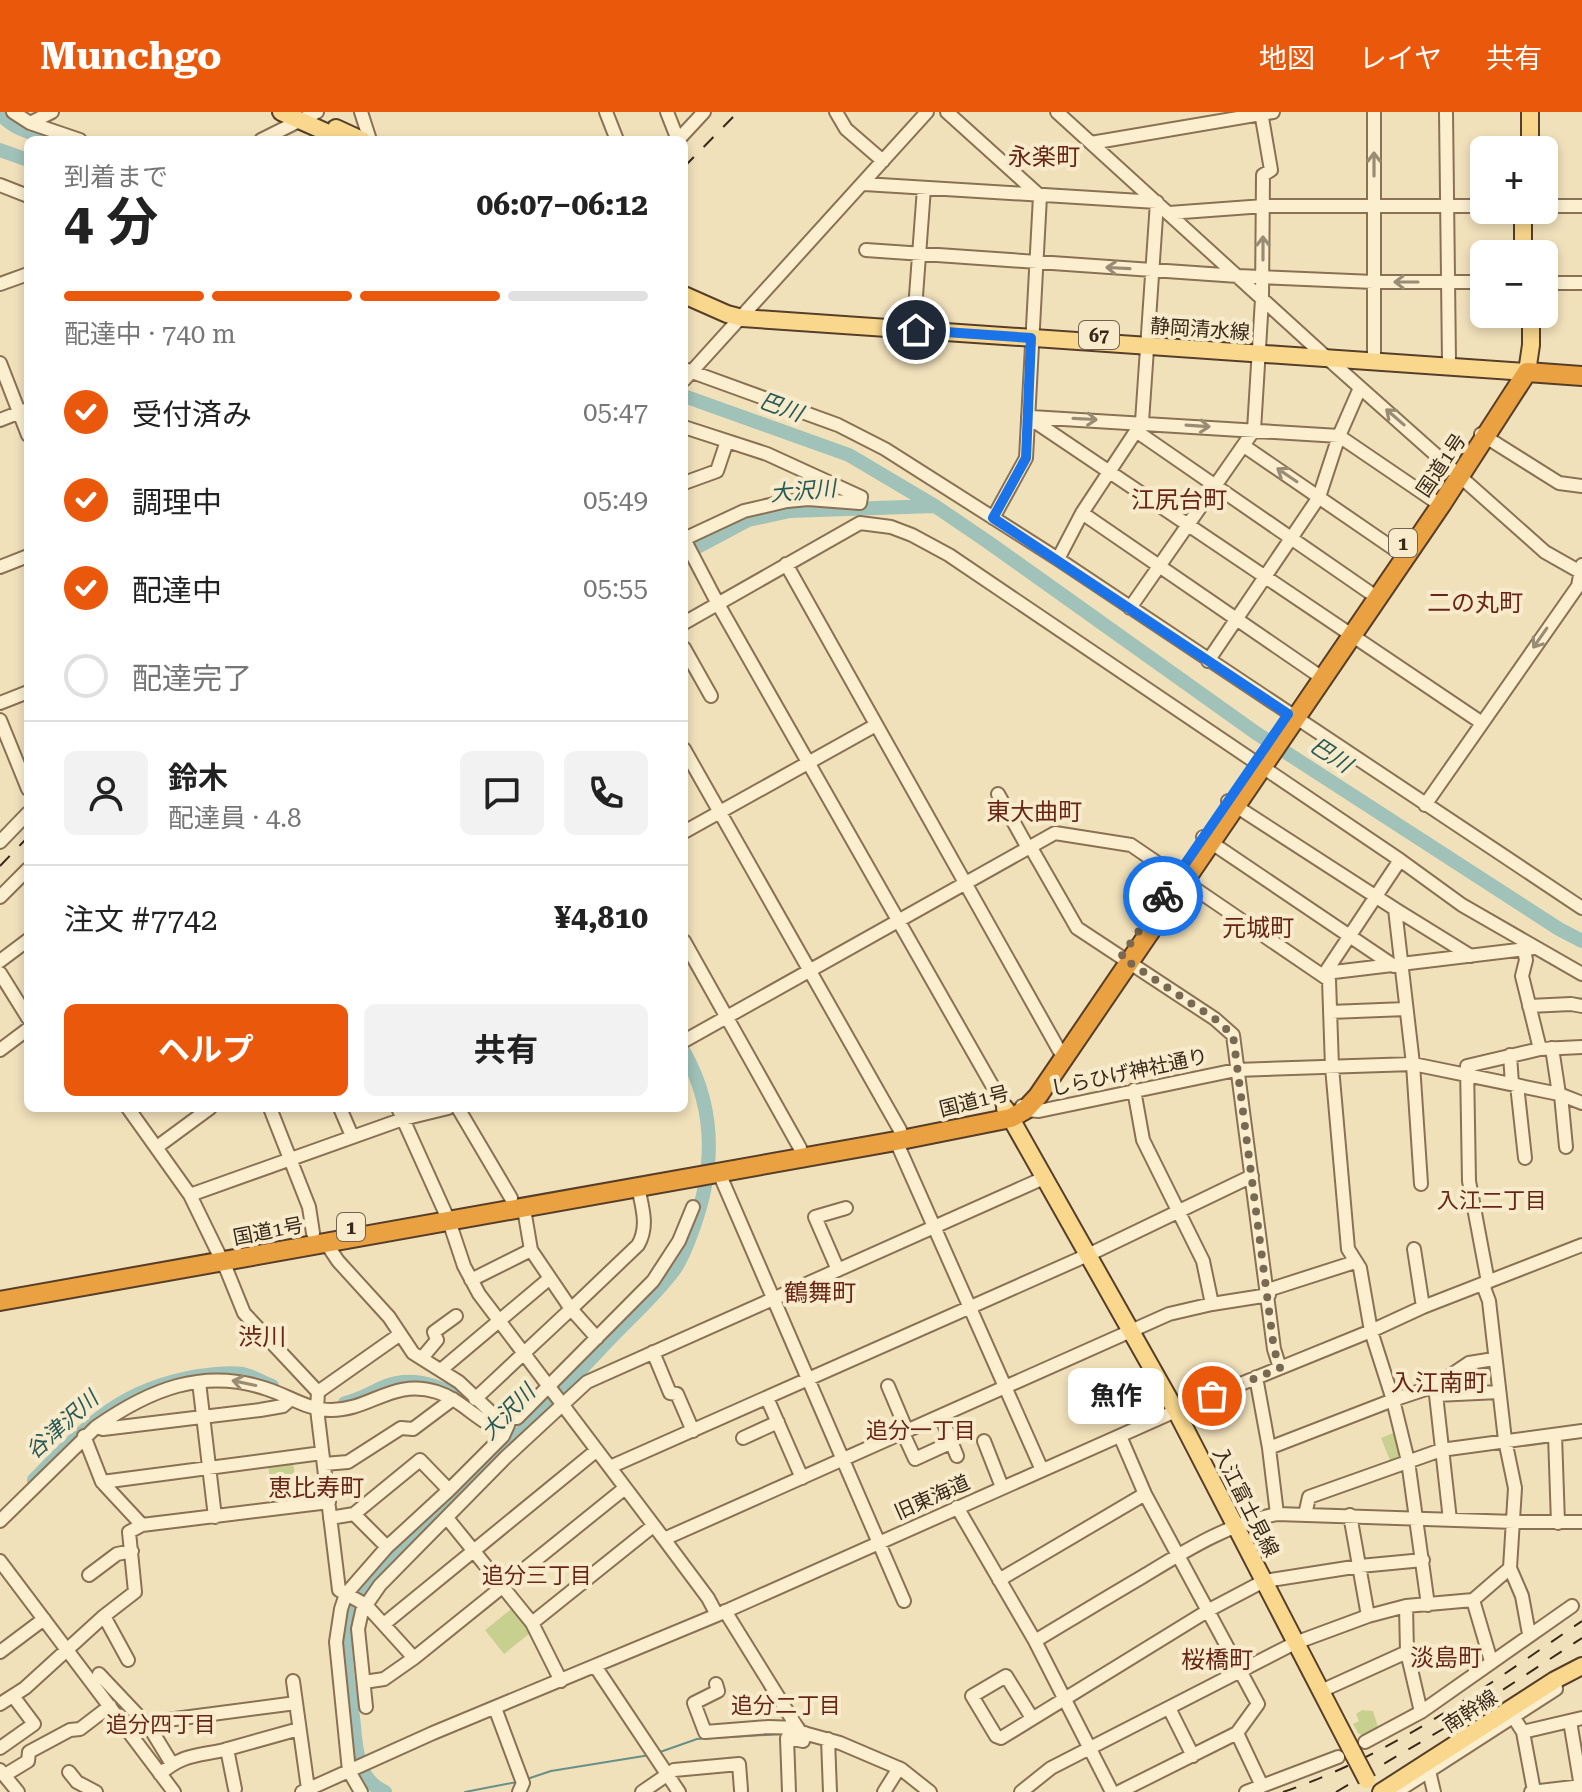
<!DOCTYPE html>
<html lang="ja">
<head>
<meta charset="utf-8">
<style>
	:root { --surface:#fff; --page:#f2f2f2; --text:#222; --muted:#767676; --line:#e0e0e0; --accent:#ea580c }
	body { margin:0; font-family:"Roboto Serif","Noto Sans JP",serif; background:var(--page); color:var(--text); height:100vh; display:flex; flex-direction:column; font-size:30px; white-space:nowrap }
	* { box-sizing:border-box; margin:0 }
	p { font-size:26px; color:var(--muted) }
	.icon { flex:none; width:44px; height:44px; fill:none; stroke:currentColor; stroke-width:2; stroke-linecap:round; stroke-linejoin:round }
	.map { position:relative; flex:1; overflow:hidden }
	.sheet { position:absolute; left:24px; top:24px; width:664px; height:976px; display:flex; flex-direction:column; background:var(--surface); border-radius:12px; box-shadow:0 4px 12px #0003 }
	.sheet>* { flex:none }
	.fabs { position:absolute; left:1470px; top:24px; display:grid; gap:16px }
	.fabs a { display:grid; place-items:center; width:88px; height:88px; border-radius:12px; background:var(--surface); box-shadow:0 4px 12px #0003; font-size:40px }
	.pin { position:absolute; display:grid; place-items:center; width:68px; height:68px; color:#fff; margin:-34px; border:4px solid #fff; border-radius:50%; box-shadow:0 2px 8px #0007 }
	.courier { position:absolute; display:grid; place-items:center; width:80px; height:80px; margin:-40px; border:6px solid #1a73e8; border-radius:50%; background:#fff; color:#222; box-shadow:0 2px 10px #0007 }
	.bubble { position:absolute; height:56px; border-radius:12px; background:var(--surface); box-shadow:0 4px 12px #0003; font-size:26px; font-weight:700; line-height:56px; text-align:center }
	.head em { font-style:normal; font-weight:700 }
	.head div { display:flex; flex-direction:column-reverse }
	.head { display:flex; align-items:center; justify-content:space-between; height:136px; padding:0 40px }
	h1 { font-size:52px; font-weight:700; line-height:60px }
	.bar { display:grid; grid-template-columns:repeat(4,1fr); gap:12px 8px; align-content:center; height:96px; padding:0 40px }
	.bar i { height:10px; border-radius:6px; background:var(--line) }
	.bar .on { background:var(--accent) }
	.bar p { grid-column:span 4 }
	.line { display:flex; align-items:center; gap:20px; padding:0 40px; border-top:2px solid var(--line) }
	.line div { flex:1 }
	.round { display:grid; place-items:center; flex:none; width:84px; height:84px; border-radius:12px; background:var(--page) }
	ol { padding:0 40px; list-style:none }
	li { display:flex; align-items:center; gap:24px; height:88px }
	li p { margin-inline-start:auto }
	li .icon { padding:8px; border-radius:50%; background:var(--accent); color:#fff; stroke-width:4 }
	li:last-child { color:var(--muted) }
	li i { width:44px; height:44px; border:4px solid var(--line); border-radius:50% }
	.primary-button { display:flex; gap:16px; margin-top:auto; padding:16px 40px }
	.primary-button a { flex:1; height:92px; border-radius:12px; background:var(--accent); color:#fff; font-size:32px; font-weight:700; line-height:92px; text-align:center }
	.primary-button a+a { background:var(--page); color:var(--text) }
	header { display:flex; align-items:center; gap:48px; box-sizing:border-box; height:112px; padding:0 40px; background:var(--accent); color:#fff }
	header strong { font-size:38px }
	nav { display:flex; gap:44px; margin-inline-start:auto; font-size:28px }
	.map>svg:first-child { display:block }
</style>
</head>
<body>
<header>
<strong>Munchgo</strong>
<nav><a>地図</a><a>レイヤ</a><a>共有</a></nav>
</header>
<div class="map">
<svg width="1582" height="1680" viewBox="0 0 1582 1680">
	<rect width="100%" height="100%" fill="#f1e1bb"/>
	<path fill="#c8d08f" d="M 1398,1319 L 1403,1346 L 1391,1351 L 1381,1326 Z
		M 293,1348 L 298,1392 L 273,1395 L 268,1351 Z
		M 515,1494 L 534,1518 L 504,1542 L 485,1518 Z
		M 1362,1598 L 1373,1599 L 1379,1618 L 1365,1625 L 1358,1621 L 1353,1612 L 1359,1609 L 1356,1602 Z"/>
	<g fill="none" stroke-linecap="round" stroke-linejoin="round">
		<path stroke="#679086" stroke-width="2" d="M 660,1640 L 697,1627 L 783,1622
			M 527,1667 L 551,1659 L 650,1643
			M 465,1680 L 517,1670"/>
		<path stroke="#a0c2b8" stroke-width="14" d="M 0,1 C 13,18 35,22 54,28
			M 0,38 L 28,48
			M 684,284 L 849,343 L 935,394 L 988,430 L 1256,621 L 1559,817 L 1582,829
			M 684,442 L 748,408 L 790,399 L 934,394
			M 345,1291 C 360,1288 372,1280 386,1274 C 419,1261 455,1280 480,1300
			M 34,1368 C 88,1313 120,1277 199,1264 C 212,1262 230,1260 243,1262 C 253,1264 263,1271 272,1274
			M 385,1680 C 359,1669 356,1640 354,1614 C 351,1582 339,1530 350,1500 C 358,1476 408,1435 427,1415 C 487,1355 546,1295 604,1233 C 626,1209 654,1185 674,1158 C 683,1146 689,1128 694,1114 C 715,1055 715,995 684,940"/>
		<g stroke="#8a7154" stroke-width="16">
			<path id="minor" d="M 13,0 L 30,11 L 80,28
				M 361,0 L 370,28
				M 606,0 L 617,28
				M 667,0 L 678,28
				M 836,0 L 846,17 L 883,49
				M 947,0 L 1040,84
				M 1057,0 L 1327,246 L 1545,440 L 1582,461
				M 1374,0 L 1374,242
				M 1446,0 L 1449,249
				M 30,11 L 52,0
				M 261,28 L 317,0
				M 678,28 L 704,0
				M 1091,31 L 1273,0
				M 864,72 L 1157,90 L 1142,310 L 1082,401 L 1058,447
				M 0,73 L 28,84
				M 1544,94 L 1582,94
				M 1169,101 L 1264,94 L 1484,94
				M 866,138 L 1238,164 L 1374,170 L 1484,170
				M 1544,171 L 1582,171
				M 0,172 L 28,162
				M 914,211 L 924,76
				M 0,251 L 28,323
				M 684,257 L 838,313 L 885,337 L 1058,447 L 1582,796
				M 684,268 L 927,0
				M 1028,305 L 1482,611
				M 1031,305 L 1339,324 L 1433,388
				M 0,308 L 28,297
				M 684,315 L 767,342 L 861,385 L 860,391 L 808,387 L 787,389 L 744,399 L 684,427
				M 1136,319 L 1369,480
				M 1481,322 L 1559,371 L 1582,374
				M 1244,334 L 1397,439
				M 684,371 L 717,359 L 727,329
				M 1082,401 L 1315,561
				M 993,406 L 1026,346 L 1040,84
				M 684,427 L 718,492 L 1005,996
				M 786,452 L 1059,938
				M 0,455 L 28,444
				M 1130,496 L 1254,318 L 1262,187 L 1263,63 L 1271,58 L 1261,0
				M 684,511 L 860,411 L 891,415 L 912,423 L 949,443 L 1400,748 L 1462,793 L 1582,862
				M 684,536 L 711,584
				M 1208,549 L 1319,385 L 1339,324 L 1360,276
				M 0,591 L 28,580
				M 0,608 L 28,677
				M 684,637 L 900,1018
				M 998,682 L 1028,736
				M 1228,689 L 1395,797 L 1413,952 L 1421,1072
				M 1425,693 L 1578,474 L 1582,453
				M 684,720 L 876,613
				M 1203,725 L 1394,854
				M 0,730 L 28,701
				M 1030,734 L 1077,816 L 1215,907 L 1233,923 L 1274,1237 L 1280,1256
				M 0,785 L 28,757
				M 1395,797 L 1471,844
				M 684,829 L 800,1036
				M 1524,838 L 1526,848 L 1522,864 L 1540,937
				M 0,849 L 28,828
				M 1328,857 L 1334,860 L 1534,836
				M 0,861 L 28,906
				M 1325,861 L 1400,748
				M 1529,894 L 1571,892 L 1582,894
				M 1330,900 L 1406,897
				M 684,929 L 1055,721 L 1131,733 L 1329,868 L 1332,955 L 1348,1137 L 1360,1156 L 1371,1219 L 1393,1288 L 1408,1349 L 1428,1493
				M 1552,936 L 1559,982
				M 0,938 L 28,917
				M 1510,943 L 1512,972
				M 1517,973 L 1525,1046
				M 1134,978 L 1143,1028 L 1203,1149 L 1212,1192 L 1269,1183
				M 1561,983 L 1566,1035
				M 1022,994 L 1025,998 L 1039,999 L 1236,958 L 1413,952 L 1559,982 L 1582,991
				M 128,996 L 190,1083 L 227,1159 L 244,1201 L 318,1280 L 317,1297 L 339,1478 L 366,1493 L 414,1546 L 625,1376
				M 270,996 L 309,1095 L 313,1121
				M 340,996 L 352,1024
				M 398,996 L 449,1109 L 464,1154 L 479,1182 L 664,1427 L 708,1486 L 717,1503
				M 458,996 L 511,1086
				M 896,1029 L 1042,1358
				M 157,1035 L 210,996
				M 719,1061 L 904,1489
				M 190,1083 L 403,1007 L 448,996
				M 326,1131 L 338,1149 L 389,1205 L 413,1241 L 459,1270 L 496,1305 L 517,1306 L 653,1169 L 679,1129 L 693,1095
				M 1414,1137 L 1423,1195
				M 838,1158 L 815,1105 L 846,1096
				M 471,1168 L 531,1138
				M 1488,1170 L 1469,1069 L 1467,954 L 1540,937 L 1582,935
				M 1268,1178 L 1355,1150
				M 597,1226 L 571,1197 L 638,1133 C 649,1114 642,1095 638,1075
				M 653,1240 L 670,1281 L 677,1282 L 693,1319
				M 422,1246 L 437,1228 L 434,1220 L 456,1204
				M 442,1257 L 550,1166
				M 1256,1265 L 1269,1336 L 1277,1402
				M 199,1270 L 215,1405
				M 888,1274 L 907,1319
				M 1435,1274 L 1450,1408
				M 318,1280 L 399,1223
				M 1436,1283 L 1499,1280
				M 767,1286 L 802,1366
				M 475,1287 L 571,1197 L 531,1138 L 524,1097
				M 941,1304 L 957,1344
				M 96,1315 C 149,1278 203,1255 267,1277 C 289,1284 308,1298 331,1298 C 371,1298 393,1266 437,1280 C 463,1288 479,1312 505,1319
				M 903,1321 L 915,1347 L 952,1330
				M 1555,1323 L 1558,1411
				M 84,1324 L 102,1370
				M 743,1326 L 778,1310
				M 984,1329 L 1002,1375
				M 1269,1336 L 1393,1288 L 1435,1274 L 1469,1251 L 1494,1247
				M 322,1341 L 102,1370 L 142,1413 L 329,1390
				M 324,1352 L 348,1350 L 401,1316 L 413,1317 L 453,1287
				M 610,1355 L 1090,1142 L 1252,1064
				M 449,1378 L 503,1324 L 508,1313
				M 957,1395 L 1035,1529 L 1112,1680
				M 354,1402 L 387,1435
				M 1305,1403 L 1309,1385 L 1441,1338 L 1582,1319
				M 1350,1403 L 1368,1504
				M 330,1406 L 354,1402 L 420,1348 L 449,1378 L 387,1435 L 346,1482 L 341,1497 L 336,1530 L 349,1659 L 361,1680
				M 447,1406 L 532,1511 L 561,1569
				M 0,1409 L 96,1315 L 103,1317 L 260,1298 L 283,1294 L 291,1287
				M 664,1427 L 1169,1202 L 1212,1192
				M 0,1449 L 174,1680
				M 1510,1456 L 1522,1484 L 1529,1522
				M 89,1463 L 117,1442 L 132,1439
				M 999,1468 L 1145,1382
				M 1473,1488 L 1491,1549
				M 1406,1494 L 1407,1540 L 1421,1600
				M 725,1499 L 800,1620 L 840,1631 L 901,1657 L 930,1680
				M 104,1504 L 135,1480 L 129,1420 L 142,1413
				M 532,1511 L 653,1414
				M 384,1512 L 597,1338
				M 1035,1529 C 1070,1508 1106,1486 1142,1465 C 1185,1439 1227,1412 1277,1402 L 1515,1410 L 1582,1410
				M 0,1540 L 44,1507
				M 595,1554 L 679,1680
				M 99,1562 L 150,1616 L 172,1652
				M 293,1569 L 308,1677
				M 364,1570 L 384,1567 L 414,1546
				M 716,1572 L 718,1579 L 694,1591 L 705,1620 L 769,1615 L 798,1616
				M 1321,1579 L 1407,1540
				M 0,1592 L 25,1576 L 104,1504 L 128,1548
				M 366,1595 L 358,1517 L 362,1499 L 380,1473 L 506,1345 L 587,1270 L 1046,1065
				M 495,1596 L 523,1671 L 519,1680
				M 1169,1596 L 1193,1644
				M 1032,1606 L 1006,1564 L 972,1584 L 996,1624 L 1001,1626 L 1209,1498 L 1264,1469 L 1360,1454 L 1423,1448
				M 1514,1606 L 1523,1620 L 1534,1679
				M 1570,1609 L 1581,1675
				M 150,1616 L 167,1608 L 296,1591
				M 1523,1620 L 1582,1606
				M 1237,1621 L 1262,1674
				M 828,1627 L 830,1680
				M 1365,1630 L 1421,1600 L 1572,1494
				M 0,1636 L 34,1612 L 13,1584
				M 227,1637 L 235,1677
				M 0,1658 L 18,1680
				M 69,1660 L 77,1670 L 96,1680
				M 160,1662 C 183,1642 197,1644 224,1638 C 249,1631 274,1624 299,1617
				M 5,1663 L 28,1649 L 29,1640 L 70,1618 L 80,1617 L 110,1594
				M 302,1680 L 433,1621 L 717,1503 L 1189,1293 L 1371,1219 L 1423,1195 L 1582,1133
				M 642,1680 L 674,1658 L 739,1652 L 741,1678
				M 789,1680 L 787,1626 L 803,1629 L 805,1621
				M 884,1680 L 899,1656
				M 1021,1680 L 1051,1656 L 1295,1531 L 1368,1504 L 1406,1494 L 1473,1488 L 1510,1456 L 1515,1376 L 1505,1328 L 1489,1189 L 1483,1173
				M 1119,1680 L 1237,1621 L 1258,1592 L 1145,1382 L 1120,1324
				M 1246,1680 L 1338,1645
				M 1396,1680 L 1429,1659
				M 1434,1680 L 1429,1659 L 1556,1577 L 1555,1568
				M 1531,1680 L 1582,1674"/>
		</g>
		<g stroke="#573e29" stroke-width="20">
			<path id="major" d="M 281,0 L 344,28
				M 1530,0 L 1530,38
				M 336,16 L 362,28
				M 1523,142 L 1523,98
				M 684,183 L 727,202 L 742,206 L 1527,260 L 1531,233 L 1531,202
				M 1005,996 L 1176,1299 L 1354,1643
				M 1381,1680 L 1555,1568 L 1582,1554"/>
		</g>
		<g stroke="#573e29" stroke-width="22">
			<path id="highway" d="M 0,1189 L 896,1029 L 1011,1006 L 1025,998 L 1038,984 L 1441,393 L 1527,260 L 1582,264"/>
		</g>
		<use href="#minor" stroke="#fcefcf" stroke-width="12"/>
		<use href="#major" stroke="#f9d88e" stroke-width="16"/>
		<use href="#highway" stroke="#eaa142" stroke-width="18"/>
		<path stroke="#38281a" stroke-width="2" stroke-dasharray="14 14" stroke-linecap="butt" d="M 684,55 L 738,0
			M 0,754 L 28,725
			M 1283,1680 C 1392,1643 1488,1573 1582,1509
			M 1336,1680 L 1443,1617 L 1582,1526"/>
		<g stroke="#573e29" stroke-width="20" stroke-linecap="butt">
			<path id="major-bridge" d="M 1354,1643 L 1367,1668"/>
		</g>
		<use href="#major-bridge" stroke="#f9d88e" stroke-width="16"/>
	</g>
	<defs><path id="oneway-shaft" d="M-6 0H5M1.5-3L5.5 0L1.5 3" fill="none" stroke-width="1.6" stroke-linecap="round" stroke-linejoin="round" transform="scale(2)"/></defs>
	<g stroke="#9a8c74">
		<use href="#oneway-shaft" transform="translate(1374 52) rotate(-90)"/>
		<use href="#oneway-shaft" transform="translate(1263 136) rotate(-90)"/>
		<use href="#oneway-shaft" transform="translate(1118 156) rotate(-177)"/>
		<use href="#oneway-shaft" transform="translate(1406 170) rotate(180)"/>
		<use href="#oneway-shaft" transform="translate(1395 305) rotate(-139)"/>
		<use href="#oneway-shaft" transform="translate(1085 307) rotate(3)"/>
		<use href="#oneway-shaft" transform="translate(1198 314) rotate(4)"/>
		<use href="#oneway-shaft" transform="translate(1287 363) rotate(-146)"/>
		<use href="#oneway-shaft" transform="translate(1540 526) rotate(125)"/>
		<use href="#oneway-shaft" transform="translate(244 1271) rotate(-168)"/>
	</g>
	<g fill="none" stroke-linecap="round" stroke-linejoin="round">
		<path stroke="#796952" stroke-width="8" stroke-dasharray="0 14.4" d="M 1163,784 L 1121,845 L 1215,907 L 1233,923 L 1274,1237 L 1280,1256 L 1212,1284"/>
		<path stroke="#1a73e8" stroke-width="10" d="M 916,218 L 1031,226 L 1026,346 L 993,406 L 1288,602 L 1163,784"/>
	</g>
	<g text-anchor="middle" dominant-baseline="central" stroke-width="8" stroke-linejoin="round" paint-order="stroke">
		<g fill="#f8ebcb" stroke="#72624f" stroke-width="2">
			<rect x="1079" y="209" width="40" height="28" rx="6"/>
			<rect x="1389" y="417" width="28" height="28" rx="6"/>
			<rect x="337" y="1101" width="28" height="28" rx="6"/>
		</g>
		<g font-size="18" font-weight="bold" fill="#38281a">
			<text x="1099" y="223">67</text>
			<text x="1403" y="431">1</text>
			<text x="351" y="1115">1</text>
		</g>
		<g font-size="20" fill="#38281a" stroke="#f8ebcb">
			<text transform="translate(1200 217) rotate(4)">静岡清水線</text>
			<text transform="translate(1441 353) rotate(-56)">国道1号</text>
			<text transform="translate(1129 960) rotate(-12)">しらひげ神社通り</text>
			<text transform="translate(974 989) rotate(-14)">国道1号</text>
			<text transform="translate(268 1119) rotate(-11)">国道1号</text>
			<text transform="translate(932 1385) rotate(-24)">旧東海道</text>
			<text transform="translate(1246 1390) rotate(63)">入江富士見線</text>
			<text transform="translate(1470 1599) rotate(-33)">南幹線</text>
		</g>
		<g font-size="22" font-style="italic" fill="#285956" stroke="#f8ebcb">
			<text transform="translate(781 295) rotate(20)">巴川</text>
			<text transform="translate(803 379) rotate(-5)">大沢川</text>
			<text transform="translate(1331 643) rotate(33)">巴川</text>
			<text transform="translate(508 1300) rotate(-46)">大沢川</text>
			<text transform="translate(62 1313) rotate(-42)">谷津沢川</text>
		</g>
		<g font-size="22" fill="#682716" stroke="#f8ebcb">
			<text x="1492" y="1088">入江二丁目</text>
			<text x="921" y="1318">追分一丁目</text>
			<text x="537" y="1463">追分三丁目</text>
			<text x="786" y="1593">追分二丁目</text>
			<text x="161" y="1612">追分四丁目</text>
		</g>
		<g font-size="24" fill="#682716" stroke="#f8ebcb">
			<text x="1044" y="45">永楽町</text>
			<text x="1179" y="388">江尻台町</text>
			<text x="1475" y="491">二の丸町</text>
			<text x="1034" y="700">東大曲町</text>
			<text x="1258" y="816">元城町</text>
			<text x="820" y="1181">鶴舞町</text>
			<text x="262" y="1225">渋川</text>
			<text x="1439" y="1271">入江南町</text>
			<text x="316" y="1376">恵比寿町</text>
			<text x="1446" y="1546">淡島町</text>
			<text x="1217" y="1548">桜橋町</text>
		</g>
	</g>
</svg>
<div class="fabs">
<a>+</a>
<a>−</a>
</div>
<div class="pin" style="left:1212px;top:1284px;background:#ea580c"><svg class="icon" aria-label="bag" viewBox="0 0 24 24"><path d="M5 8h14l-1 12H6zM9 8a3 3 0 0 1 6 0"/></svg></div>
<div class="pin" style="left:916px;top:218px;background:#1f2937"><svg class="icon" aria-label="home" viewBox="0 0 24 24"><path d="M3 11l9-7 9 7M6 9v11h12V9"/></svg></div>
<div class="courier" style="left:1163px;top:784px"><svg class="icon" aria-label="bike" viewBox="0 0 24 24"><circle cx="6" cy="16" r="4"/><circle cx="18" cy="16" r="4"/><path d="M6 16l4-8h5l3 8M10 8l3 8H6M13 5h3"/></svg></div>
<div class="bubble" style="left:1068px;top:1256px;width:96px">魚作</div>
<section class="sheet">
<div class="head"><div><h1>4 分</h1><p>到着まで</p></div><em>06:07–06:12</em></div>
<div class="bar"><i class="on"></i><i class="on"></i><i class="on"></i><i></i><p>配達中 · 740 m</p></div>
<ol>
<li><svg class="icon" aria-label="check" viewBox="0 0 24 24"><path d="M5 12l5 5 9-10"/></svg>受付済み<p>05:47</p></li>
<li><svg class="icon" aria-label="check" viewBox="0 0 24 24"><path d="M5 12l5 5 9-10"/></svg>調理中<p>05:49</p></li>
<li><svg class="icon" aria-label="check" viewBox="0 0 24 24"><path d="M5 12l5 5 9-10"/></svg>配達中<p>05:55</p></li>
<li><i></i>配達完了</li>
</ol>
<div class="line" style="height:144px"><a class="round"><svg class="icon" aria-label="person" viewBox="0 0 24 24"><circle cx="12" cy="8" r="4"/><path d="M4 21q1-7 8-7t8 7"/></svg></a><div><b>鈴木</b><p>配達員 · 4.8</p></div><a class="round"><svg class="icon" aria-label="chat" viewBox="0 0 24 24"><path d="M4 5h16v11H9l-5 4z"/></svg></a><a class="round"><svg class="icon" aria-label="phone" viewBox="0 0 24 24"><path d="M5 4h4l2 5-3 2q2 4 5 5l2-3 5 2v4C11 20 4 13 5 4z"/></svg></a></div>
<div class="line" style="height:104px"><div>注文 #7742</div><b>¥4,810</b></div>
<div class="primary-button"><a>ヘルプ</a><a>共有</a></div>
</section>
</div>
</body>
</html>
